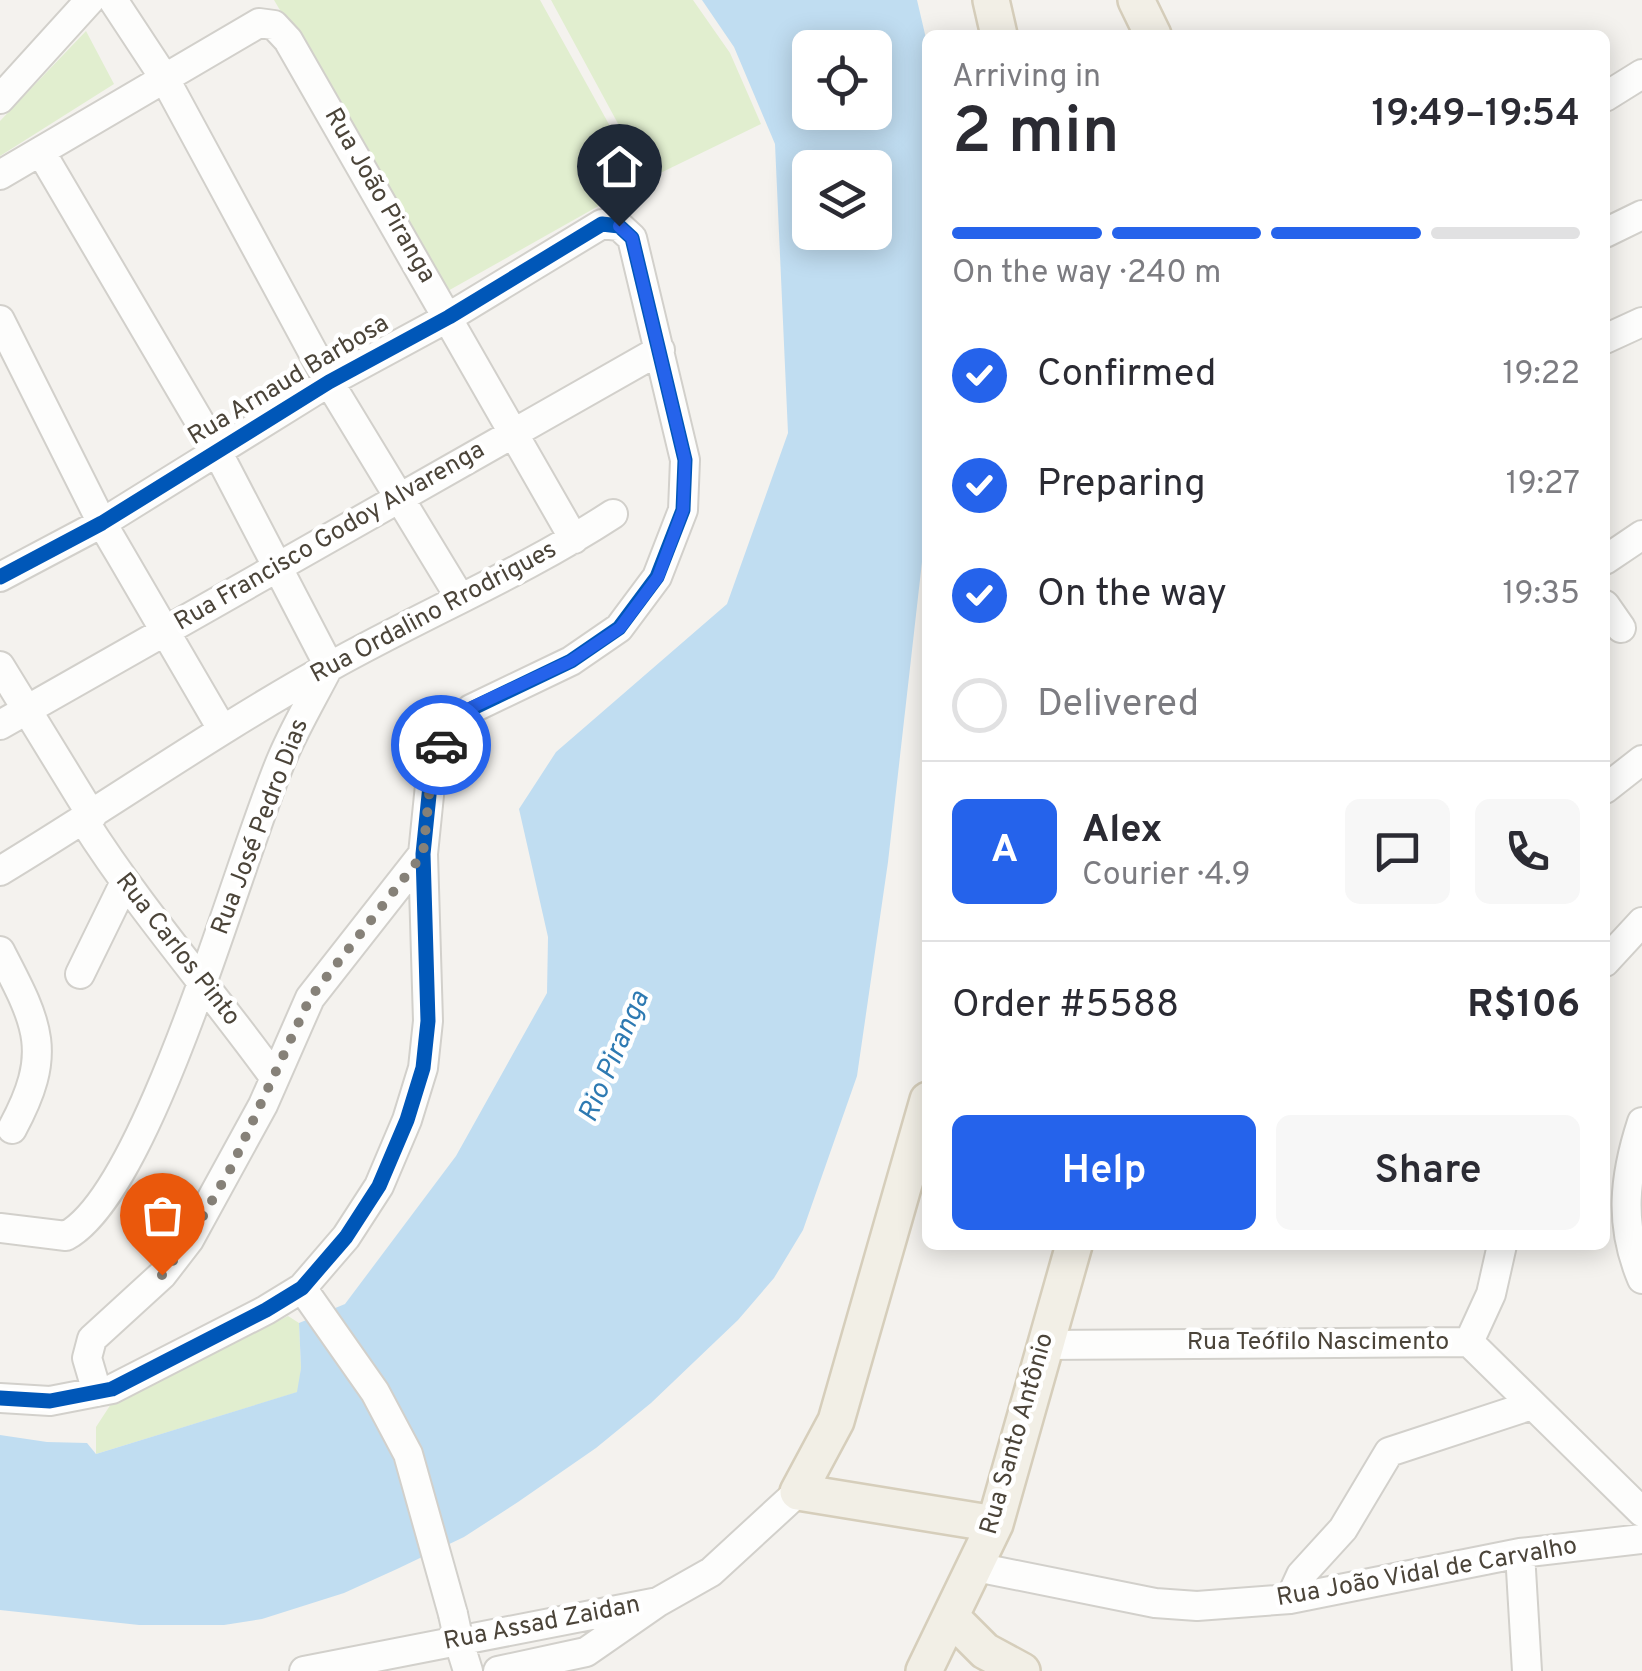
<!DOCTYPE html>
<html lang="en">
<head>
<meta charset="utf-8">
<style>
	:root { --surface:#fff; --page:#f7f7f7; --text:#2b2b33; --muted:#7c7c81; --line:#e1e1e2; --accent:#2563eb }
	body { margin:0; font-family:Overpass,sans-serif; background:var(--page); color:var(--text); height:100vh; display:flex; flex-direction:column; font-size:38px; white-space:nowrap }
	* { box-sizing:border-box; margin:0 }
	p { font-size:32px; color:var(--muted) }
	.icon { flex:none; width:55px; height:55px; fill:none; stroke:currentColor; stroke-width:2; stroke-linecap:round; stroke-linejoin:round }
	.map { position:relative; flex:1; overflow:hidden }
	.details { position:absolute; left:922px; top:30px; width:688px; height:1220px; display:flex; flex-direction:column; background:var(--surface); border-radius:15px; box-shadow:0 5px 25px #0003 }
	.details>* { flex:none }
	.tools { position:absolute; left:792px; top:30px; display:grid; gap:20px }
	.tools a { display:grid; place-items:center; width:100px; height:100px; border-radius:15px; background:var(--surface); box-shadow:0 5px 25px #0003; font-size:50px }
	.pin { position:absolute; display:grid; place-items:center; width:85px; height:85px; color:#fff; margin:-102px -42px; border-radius:50% 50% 50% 0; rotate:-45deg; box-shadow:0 0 10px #0007 }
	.pin .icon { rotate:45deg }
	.courier { position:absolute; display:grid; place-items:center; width:100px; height:100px; margin:-50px; border:8px solid #2563eb; border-radius:50%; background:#fff; color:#222; box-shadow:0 2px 12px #0007 }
	.headline em { font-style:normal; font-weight:600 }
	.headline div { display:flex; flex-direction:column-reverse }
	.headline { display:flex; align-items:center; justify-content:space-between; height:170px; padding:0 30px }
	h1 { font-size:65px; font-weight:600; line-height:75px }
	.bar { display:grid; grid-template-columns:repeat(4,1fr); gap:15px 10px; align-content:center; height:120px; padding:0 30px }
	.bar i { height:12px; border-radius:8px; background:var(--line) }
	.bar .selected { background:var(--accent) }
	.bar p { grid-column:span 4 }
	.line { display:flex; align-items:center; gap:25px; padding:0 30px; border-top:2px solid var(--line) }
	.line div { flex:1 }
	.round { display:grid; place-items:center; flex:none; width:105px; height:105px; border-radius:15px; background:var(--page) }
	ol { padding:0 30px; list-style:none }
	li { display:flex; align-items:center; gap:30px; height:110px }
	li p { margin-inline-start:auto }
	li .icon { padding:10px; border-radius:50%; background:var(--accent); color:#fff; stroke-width:4 }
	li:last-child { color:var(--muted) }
	li i { width:55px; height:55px; border:5px solid var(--line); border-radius:50% }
	.primary-button { display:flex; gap:20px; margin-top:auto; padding:20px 30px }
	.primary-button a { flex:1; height:115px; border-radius:15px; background:var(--accent); color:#fff; font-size:40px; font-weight:600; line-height:115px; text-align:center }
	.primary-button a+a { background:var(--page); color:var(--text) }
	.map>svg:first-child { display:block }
</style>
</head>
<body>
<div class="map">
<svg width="1642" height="1671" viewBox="0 0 1642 1671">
	<rect width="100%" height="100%" fill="#f4f2ee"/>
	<path fill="#e1eecf" d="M 274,0 L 540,0 L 641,182 L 446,292 Z
		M 551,0 L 693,0 L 730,53 L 761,124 L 648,179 Z
		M 86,31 L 114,84 L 0,156 L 0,121 Z
		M 288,1316 L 299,1323 L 301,1368 L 298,1392 L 96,1454 L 96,1427 L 111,1404 Z"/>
	<path fill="#c0ddf1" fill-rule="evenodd" d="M 702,0 L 917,0 L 928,47 L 928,509 L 888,862 L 857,1076 L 803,1230 L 774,1278 L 738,1320 L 651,1403 L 596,1448 L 518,1502 L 464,1537 L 397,1569 L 344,1593 L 262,1619 L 224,1625 L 139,1625 L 0,1610 L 0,1435 L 47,1442 L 87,1443 L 96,1454 L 297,1392 L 301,1368 L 299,1323 L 345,1304 L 456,1156 L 547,993 L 548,937 L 519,809 L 556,752 L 727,604 L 788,433 L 775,144 L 734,47 ZM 810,48 L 875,48 L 875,112 L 810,112 ZM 810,168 L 875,168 L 875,232 L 810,232 Z"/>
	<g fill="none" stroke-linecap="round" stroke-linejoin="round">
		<g stroke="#d2d0cb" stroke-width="32">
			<path id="minor" d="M 113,0 L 165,79 L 329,382 L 459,596
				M 1605,97 L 1642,74
				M 0,99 L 90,0
				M 41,152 L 218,453 L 329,666
				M 0,175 L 259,23 L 274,25 L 288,40 L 574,539
				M 1605,233 L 1642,215
				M 0,320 L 102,523 L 222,729
				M 1605,339 L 1642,322
				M 1605,560 L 1642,535
				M 0,577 L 102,523 L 329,382 L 449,317 L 602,224 L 619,226 L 632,238 L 685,460 L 683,510 L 657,577 L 619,628 L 571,661 L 471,709 L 451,729 L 433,756 L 423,854 L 428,1021 L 423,1068 L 407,1120 L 379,1186 L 346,1237 L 302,1288 L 266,1310 L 112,1389 L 50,1401 L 0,1398
				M 1605,605 L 1621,628
				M 0,666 L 92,816
				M 0,725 L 660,350
				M 1605,789 L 1642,760
				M 84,821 C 141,911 212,991 274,1077
				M 0,871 C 111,804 217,729 331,666 C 424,614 524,572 613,514
				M 0,951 C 38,1024 54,1052 12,1129
				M 1605,962 L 1642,922
				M 80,974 L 124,884
				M 1642,1122 C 1624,1177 1619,1225 1642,1279
				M 0,1228 L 66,1236 C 151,1190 240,853 283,756 C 296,726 313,697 328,668
				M 302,1288 L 375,1392 L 408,1454 L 453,1614
				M 1469,1342 L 1491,1294 L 1502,1245
				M 1043,1345 L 1469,1342 L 1642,1512
				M 97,1392 L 87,1358 L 92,1339 L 162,1275 L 189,1240 L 263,1105 L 310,998 L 423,854
				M 1520,1553 L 1527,1671
				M 976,1567 L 1155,1603 L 1197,1606 L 1290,1599 L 1520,1553 L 1642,1539
				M 1290,1599 L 1301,1575 L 1343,1529 L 1389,1452 L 1532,1405
				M 459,1642 L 468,1671
				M 304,1671 L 658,1602
				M 498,1671 L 586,1652 L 658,1602 L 711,1572 L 798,1492"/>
		</g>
		<g stroke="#d6cebb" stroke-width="40">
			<path id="major" d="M 991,0 L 999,35
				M 1136,0 L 1153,35
				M 928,1100 L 836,1421 L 798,1492 L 995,1524
				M 951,1617 L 985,1651 L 1022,1671
				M 924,1671 L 995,1524 L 1074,1245"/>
		</g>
		<use href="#minor" stroke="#fdfdfc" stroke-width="28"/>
		<use href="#major" stroke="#f2efe6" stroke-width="35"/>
		<g stroke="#d2d0cb" stroke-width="32" stroke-linecap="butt">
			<path id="minor-bridge" d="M 453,1614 L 459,1642"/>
		</g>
		<use href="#minor-bridge" stroke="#fdfdfc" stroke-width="28"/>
		<g stroke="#fff" stroke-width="21">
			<path id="cycleway" d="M 0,577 L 102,523 L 329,382 L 449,317 L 602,224 L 619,226 L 632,238 L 685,460 L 683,510 L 657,577 L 619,628 L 571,661 L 471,709 L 451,729 L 433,756 L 423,854 L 428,1021 L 423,1068 L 407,1120 L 379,1186 L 346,1237 L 302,1288 L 266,1310 L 112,1389 L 50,1401 L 0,1398"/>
		</g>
		<use href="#cycleway" stroke="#0057b8" stroke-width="15"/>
	</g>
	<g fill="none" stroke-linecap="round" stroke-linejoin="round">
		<path stroke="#868178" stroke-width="10" stroke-dasharray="0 18" d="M 162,1275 L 189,1240 L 231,1168 L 310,998 L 423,854 L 433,756 L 441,745"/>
		<path stroke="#2563eb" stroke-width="12" d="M 441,745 L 470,708 L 571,661 L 620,628 L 658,577 L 683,510 L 685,460 L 632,238 L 619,226"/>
	</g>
	<g text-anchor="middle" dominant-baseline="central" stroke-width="9" stroke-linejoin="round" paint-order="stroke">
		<g font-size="25" fill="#4b4439" stroke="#fff">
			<text transform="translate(379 196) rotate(60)">Rua João Piranga</text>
			<text transform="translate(289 381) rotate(-31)">Rua Arnaud Barbosa</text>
			<text transform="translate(330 537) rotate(-30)">Rua Francisco Godoy Alvarenga</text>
			<text transform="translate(434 613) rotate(-28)">Rua Ordalino Rrodrigues</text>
			<text transform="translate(261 827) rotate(-69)">Rua José Pedro Dias</text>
			<text transform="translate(177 950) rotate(52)">Rua Carlos Pinto</text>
			<text x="1318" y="1343">Rua Teófilo Nascimento</text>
			<text transform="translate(1018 1434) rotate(-74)">Rua Santo Antônio</text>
			<text transform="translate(1427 1573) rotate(-10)">Rua João Vidal de Carvalho</text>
			<text transform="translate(542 1624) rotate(-11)">Rua Assad Zaidan</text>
		</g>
		<g font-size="28" font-style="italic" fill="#2e7ab2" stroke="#fff">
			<text transform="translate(615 1057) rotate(-67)">Rio Piranga</text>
		</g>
	</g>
</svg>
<div class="tools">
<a><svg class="icon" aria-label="locate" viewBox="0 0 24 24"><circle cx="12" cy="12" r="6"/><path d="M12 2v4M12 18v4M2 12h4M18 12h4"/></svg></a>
<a><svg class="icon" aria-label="layers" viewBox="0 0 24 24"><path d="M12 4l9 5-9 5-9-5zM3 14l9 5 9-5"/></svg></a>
</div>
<div class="pin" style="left:162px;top:1275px;background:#ea580c"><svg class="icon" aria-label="bag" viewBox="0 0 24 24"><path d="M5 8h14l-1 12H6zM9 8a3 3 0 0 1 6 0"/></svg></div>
<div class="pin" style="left:619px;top:226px;background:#1f2937"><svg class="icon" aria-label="home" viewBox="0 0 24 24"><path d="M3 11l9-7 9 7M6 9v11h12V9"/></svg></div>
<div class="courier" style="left:441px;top:745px"><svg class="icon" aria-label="car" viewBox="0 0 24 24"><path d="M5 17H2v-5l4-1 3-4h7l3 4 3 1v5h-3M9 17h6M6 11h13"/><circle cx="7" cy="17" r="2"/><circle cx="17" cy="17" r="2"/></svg></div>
<section class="details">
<div class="headline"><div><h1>2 min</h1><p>Arriving in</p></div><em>19:49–19:54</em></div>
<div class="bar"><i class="selected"></i><i class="selected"></i><i class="selected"></i><i></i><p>On the way · 240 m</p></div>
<ol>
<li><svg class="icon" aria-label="check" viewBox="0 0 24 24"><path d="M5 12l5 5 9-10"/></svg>Confirmed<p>19:22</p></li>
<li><svg class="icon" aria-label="check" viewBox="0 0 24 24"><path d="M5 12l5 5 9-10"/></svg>Preparing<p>19:27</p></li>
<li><svg class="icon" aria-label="check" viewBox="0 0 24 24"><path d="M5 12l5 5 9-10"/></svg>On the way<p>19:35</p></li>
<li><i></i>Delivered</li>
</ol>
<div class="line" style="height:180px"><b class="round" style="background:var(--accent);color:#fff">A</b><div><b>Alex</b><p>Courier · 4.9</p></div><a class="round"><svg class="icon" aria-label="chat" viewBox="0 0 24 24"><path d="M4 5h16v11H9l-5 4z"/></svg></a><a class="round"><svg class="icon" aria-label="phone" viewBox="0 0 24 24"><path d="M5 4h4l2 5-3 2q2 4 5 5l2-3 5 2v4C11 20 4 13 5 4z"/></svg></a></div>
<div class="line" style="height:130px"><div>Order #5588</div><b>R$106</b></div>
<div class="primary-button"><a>Help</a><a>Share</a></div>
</section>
</div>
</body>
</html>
